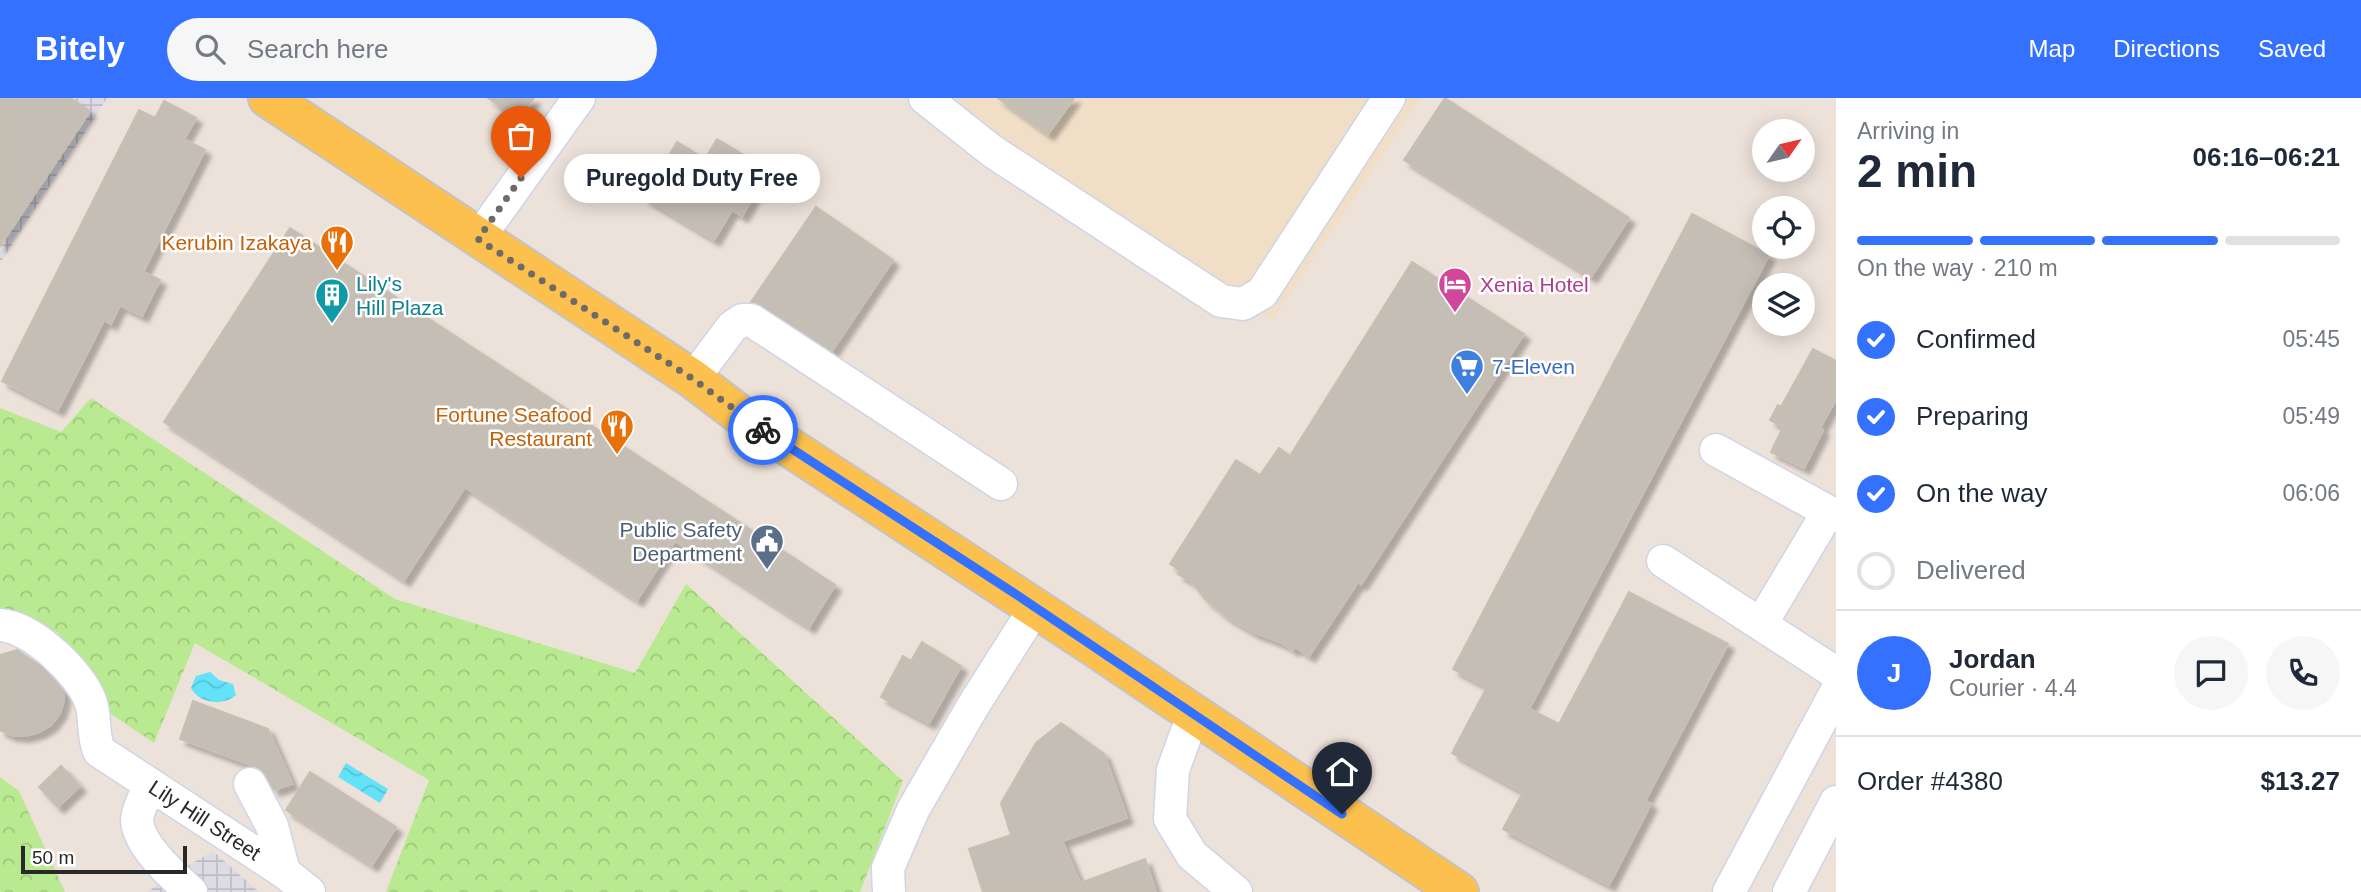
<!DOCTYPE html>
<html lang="en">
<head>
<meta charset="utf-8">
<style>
	:root { --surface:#fff; --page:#f6f6f7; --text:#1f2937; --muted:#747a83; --line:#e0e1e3; --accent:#3471ff }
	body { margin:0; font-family:Helvetica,sans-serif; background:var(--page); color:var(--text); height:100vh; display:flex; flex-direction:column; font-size:26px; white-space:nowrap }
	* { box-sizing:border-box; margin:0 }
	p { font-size:23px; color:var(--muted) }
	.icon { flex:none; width:38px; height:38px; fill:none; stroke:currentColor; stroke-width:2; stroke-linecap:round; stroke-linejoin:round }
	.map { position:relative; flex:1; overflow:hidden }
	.sheet { display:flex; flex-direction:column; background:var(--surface); width:525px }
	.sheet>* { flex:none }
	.needle { width:46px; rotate:56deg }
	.fabs { position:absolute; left:1752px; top:21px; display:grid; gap:14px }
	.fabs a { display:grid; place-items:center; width:63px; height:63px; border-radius:50%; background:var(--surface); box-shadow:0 4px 18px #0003; font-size:35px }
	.scale { position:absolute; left:21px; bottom:18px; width:166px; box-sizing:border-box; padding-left:7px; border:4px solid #292929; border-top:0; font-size:19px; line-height:24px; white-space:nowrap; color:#292929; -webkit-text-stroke:5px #fff; paint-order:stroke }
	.pin { position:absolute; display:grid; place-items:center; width:60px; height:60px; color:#fff; margin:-72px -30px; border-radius:50% 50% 50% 0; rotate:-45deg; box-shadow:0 0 7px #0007 }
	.pin .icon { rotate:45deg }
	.courier { position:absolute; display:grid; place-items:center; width:70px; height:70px; margin:-35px; border:5px solid #3471ff; border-radius:50%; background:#fff; color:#222; box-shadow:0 2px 9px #0007 }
	.bubble { position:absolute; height:49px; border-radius:24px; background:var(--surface); box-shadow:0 4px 18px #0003; font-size:23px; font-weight:700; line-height:49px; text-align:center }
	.overview em { font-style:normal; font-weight:700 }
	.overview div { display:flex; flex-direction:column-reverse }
	.overview { display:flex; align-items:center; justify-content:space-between; height:119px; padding:0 21px }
	h1 { font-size:46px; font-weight:700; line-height:52px }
	.bar { display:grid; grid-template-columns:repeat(4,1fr); gap:10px 7px; align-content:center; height:84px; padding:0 21px }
	.bar i { height:9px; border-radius:5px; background:var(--line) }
	.bar .active { background:var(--accent) }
	.bar p { grid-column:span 4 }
	.line { display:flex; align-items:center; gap:18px; padding:0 21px; border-top:2px solid var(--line) }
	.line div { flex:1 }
	.round { display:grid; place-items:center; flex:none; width:74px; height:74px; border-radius:37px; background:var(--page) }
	ol { padding:0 21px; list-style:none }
	li { display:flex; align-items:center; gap:21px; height:77px }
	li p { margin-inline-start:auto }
	li .icon { padding:7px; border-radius:50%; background:var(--accent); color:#fff; stroke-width:4 }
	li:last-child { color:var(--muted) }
	li i { width:38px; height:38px; border:4px solid var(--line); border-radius:50% }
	header { display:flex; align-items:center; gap:42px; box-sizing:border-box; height:98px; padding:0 35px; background:var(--accent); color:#fff }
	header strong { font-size:33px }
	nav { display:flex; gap:38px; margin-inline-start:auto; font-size:24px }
	.search { width:490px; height:63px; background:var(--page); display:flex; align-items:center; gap:18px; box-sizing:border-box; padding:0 24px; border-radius:38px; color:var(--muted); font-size:26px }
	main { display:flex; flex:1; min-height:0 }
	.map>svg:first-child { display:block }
</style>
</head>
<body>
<header>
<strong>Bitely</strong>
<div class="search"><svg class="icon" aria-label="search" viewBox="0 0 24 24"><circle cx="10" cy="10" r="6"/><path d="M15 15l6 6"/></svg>Search here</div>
<nav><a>Map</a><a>Directions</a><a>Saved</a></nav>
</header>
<main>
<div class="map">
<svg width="1836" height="794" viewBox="0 0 1836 794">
	<defs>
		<pattern id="industrial-grid" width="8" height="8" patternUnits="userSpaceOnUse" patternTransform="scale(1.75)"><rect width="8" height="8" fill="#dddbe4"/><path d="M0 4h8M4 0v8" fill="none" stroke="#bebcc4"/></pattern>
		<pattern id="forest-crowns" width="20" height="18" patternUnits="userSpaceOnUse" patternTransform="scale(1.75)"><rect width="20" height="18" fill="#b9e991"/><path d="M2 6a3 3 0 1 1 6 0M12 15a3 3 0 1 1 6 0" fill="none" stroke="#9fc87d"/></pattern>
		<pattern id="water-waves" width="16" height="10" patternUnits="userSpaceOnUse" patternTransform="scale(1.75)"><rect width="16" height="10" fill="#63e2f9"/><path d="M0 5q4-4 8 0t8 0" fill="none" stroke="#56c2d5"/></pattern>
		<filter id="shadow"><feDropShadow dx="6" dy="6" stdDeviation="2" flood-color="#0004"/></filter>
	</defs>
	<rect width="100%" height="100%" fill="#ede2da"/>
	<path fill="url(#industrial-grid)" d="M 0,0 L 107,0 L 0,165 Z
		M 213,753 L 259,794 L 147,794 L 172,777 Z"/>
	<path fill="#f0dec7" d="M 925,0 L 1421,0 L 1273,222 Z"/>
	<path fill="url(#forest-crowns)" d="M 91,300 L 395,501 L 635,575 L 686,486 L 903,683 L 860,794 L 386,794 L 429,682 L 195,545 L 154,645 L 111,616 L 57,534 L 0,518 L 0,310 L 61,334 Z
		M 0,679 L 19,693 L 65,794 L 0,794 Z"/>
	<path fill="url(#water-waves)" d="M 210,574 L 219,582 L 233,586 L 236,597 C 224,608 199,606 191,590 L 196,578 Z
		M 346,665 L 388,691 L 380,705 L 338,679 Z"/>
	<path fill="#c4beb5" stroke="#c8beb3" stroke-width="2" filter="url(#shadow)" d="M 0,0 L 70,0 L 90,13 L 0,148 Z
		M 488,0 L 534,0 L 520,21 Z
		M 998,0 L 1074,0 L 1048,36 Z
		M 1445,0 L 1629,120 L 1591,179 L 1404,62 Z
		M 164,3 L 196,20 L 184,41 L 205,52 L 143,174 L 160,182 L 142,218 L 120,207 L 111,226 L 104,222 L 58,312 L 2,283 L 139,12 L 155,20 Z
		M 717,41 L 769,72 L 742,118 L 732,112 L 714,142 L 644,100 L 677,44 L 705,61 Z
		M 589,59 L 606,70 L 593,90 L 577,79 Z
		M 816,109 L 893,162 L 832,253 L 761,207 L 751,204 Z
		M 1692,116 L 1769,157 L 1529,611 L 1559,626 L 1629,494 L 1728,546 L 1645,703 L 1651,706 L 1609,787 L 1503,731 L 1523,694 L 1452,655 L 1487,589 L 1453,571 Z
		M 290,130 L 835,487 L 809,529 L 675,443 L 637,502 L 465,389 L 404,482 L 164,324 Z
		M 1412,164 L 1524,236 L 1361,486 L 1358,484 L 1309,558 L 1295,549 L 1293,552 L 1282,545 L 1253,534 L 1227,519 L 1205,501 L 1192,484 L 1178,476 L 1180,472 L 1170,466 L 1236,362 L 1260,377 L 1279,350 L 1290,358 Z
		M 1813,251 L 1836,263 L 1836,301 L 1820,330 L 1823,332 L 1804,370 L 1771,354 L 1783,329 L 1770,322 L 1778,307 L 1781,309 Z
		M 922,544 L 961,568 L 929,625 L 881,599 L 903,558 L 911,563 Z
		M 17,552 L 42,569 L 64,594 L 64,602 L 60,615 L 51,627 L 39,634 L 25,638 L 11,637 L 0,632 L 0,557 Z
		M 193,603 L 268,631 L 292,686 L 274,692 L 266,677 L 259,670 L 180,641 Z
		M 1061,625 L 1104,656 L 1127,720 L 1062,743 L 1080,785 L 1145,761 L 1156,794 L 983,794 L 969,751 L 1011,737 L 1001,705 L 1036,645 Z
		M 61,668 L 80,688 L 58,709 L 39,689 Z
		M 310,674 L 396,729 L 372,767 L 286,712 Z"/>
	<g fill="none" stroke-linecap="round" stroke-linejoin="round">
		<g stroke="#cfd5e4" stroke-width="35">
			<path id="minor" d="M 925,0 L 992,53 L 1221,203 L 1243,206 L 1262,195 L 1389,0
				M 478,141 L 579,0
				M 693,281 L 732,229 L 742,222 L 751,222 L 1001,386
				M 1716,352 L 1836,418
				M 1663,463 L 1836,575
				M 1761,526 L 1828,414
				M 0,527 C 32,529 81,575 91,605 C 96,620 92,635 99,653 L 284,774 L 309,794
				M 1193,617 L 1173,672 L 1170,721 L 1192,757 L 1236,794
				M 150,686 C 146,696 137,713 137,723 C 139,748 174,779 191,794
				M 250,686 L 272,728 L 284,774
				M 889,794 L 888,770 L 913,712 L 973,608 L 1035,510
				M 1729,794 L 1836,594
				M 1789,794 L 1836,704"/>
		</g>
		<g stroke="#c3c3c3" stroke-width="42">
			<path id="major" d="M 268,0 L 693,281 L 739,316 L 1090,546 L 1459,794"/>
		</g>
		<use href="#minor" stroke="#fff" stroke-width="32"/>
		<use href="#major" stroke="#fcc04f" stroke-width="38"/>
	</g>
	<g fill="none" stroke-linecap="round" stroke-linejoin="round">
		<path stroke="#6e6a67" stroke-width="7" stroke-dasharray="0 12.6" d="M 521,80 L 478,141 L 693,281 L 763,332"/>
		<path stroke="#3471ff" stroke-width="9" d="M 763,332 L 1017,497 L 1342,716"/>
	</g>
	<defs>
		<g id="restaurant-pin" transform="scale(1.75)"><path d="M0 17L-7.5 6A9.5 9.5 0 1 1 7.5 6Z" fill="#e8710a" stroke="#fff"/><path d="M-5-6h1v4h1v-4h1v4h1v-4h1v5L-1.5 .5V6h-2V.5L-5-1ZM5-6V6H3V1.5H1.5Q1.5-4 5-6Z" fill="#fff"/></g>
		<g id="hotel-pin" transform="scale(1.75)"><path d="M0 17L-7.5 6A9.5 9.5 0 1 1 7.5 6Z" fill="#d1479c" stroke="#fff"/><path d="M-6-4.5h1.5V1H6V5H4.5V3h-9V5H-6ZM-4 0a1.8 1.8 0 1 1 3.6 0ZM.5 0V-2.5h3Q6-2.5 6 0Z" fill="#fff"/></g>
		<g id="building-pin" transform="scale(1.75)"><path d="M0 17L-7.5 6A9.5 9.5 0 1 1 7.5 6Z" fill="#0f9aa8" stroke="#fff"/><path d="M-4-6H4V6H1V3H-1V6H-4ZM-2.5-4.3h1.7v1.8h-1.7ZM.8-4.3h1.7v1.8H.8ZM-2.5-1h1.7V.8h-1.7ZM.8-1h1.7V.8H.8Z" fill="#fff"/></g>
		<g id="supermarket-pin" transform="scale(1.75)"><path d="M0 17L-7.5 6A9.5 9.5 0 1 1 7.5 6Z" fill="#3f7fe0" stroke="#fff"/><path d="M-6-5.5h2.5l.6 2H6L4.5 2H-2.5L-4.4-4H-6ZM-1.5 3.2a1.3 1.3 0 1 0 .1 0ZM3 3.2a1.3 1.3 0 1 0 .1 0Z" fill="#fff"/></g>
		<g id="civic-pin" transform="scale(1.75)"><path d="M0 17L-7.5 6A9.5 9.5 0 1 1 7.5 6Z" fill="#5c6f8a" stroke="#fff"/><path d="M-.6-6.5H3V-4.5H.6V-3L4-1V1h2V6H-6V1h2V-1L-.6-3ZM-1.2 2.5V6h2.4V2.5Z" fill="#fff"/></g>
	</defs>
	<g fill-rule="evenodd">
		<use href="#restaurant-pin" x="337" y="144"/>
		<use href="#hotel-pin" x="1455" y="186"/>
		<use href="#building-pin" x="332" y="197"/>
		<use href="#supermarket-pin" x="1467" y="268"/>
		<use href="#restaurant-pin" x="617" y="328"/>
		<use href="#civic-pin" x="767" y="443"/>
	</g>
	<g text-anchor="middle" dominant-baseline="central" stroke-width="5" stroke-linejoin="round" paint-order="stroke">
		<g font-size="21" fill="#c56008" stroke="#fff" text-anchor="end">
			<text x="312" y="144">Kerubin Izakaya</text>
			<text x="592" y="316">Fortune Seafood<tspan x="592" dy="24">Restaurant</tspan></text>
		</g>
		<g font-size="21" fill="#0d838f" stroke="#fff" text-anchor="start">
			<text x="356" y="185">Lily's<tspan x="356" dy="24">Hill Plaza</tspan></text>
		</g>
		<g font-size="21" fill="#b23c85" stroke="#fff" text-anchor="start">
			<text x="1480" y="186">Xenia Hotel</text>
		</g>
		<g font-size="21" fill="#366cbe" stroke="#fff" text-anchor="start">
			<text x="1492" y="268">7-Eleven</text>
		</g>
		<g font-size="21" fill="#4e5e75" stroke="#fff" text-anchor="end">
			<text x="742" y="431">Public Safety<tspan x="742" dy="24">Department</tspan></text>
		</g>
		<g font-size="21" fill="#292929" stroke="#fff">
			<text transform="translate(205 722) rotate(33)">Lily Hill Street</text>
		</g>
	</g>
</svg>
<div class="fabs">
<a><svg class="needle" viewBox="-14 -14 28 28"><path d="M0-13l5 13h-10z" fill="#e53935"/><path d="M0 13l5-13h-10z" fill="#747a83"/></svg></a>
<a><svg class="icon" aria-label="locate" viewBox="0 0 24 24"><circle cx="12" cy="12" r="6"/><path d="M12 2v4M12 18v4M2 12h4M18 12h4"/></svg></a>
<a><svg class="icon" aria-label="layers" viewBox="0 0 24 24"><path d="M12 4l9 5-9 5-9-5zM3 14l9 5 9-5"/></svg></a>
</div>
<div class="scale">50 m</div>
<div class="pin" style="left:521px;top:80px;background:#ea580c"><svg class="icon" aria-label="bag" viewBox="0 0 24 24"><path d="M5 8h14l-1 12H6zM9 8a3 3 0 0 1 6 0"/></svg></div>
<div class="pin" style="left:1342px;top:716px;background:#1f2937"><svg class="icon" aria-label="home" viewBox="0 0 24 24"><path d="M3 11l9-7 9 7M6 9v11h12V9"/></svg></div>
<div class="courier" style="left:763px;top:332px"><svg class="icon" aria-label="bike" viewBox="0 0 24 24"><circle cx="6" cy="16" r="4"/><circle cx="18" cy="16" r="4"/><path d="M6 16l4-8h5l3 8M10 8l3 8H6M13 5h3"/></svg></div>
<div class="bubble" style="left:564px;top:56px;width:256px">Puregold Duty Free</div>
</div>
<section class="sheet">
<div class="overview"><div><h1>2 min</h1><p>Arriving in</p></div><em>06:16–06:21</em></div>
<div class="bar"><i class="active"></i><i class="active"></i><i class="active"></i><i></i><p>On the way · 210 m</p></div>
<ol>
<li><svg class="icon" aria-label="check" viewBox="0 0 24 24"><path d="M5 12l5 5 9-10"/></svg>Confirmed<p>05:45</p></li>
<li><svg class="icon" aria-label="check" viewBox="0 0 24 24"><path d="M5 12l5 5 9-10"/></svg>Preparing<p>05:49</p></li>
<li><svg class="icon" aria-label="check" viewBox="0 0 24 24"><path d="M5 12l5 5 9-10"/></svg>On the way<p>06:06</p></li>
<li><i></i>Delivered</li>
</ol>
<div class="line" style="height:126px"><b class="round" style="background:var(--accent);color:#fff">J</b><div><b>Jordan</b><p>Courier · 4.4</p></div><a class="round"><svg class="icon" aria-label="chat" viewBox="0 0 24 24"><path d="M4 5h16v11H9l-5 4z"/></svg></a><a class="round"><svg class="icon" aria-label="phone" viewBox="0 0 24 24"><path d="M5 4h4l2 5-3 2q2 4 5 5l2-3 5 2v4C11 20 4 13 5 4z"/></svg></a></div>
<div class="line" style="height:91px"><div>Order #4380</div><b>$13.27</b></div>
</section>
</main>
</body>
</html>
